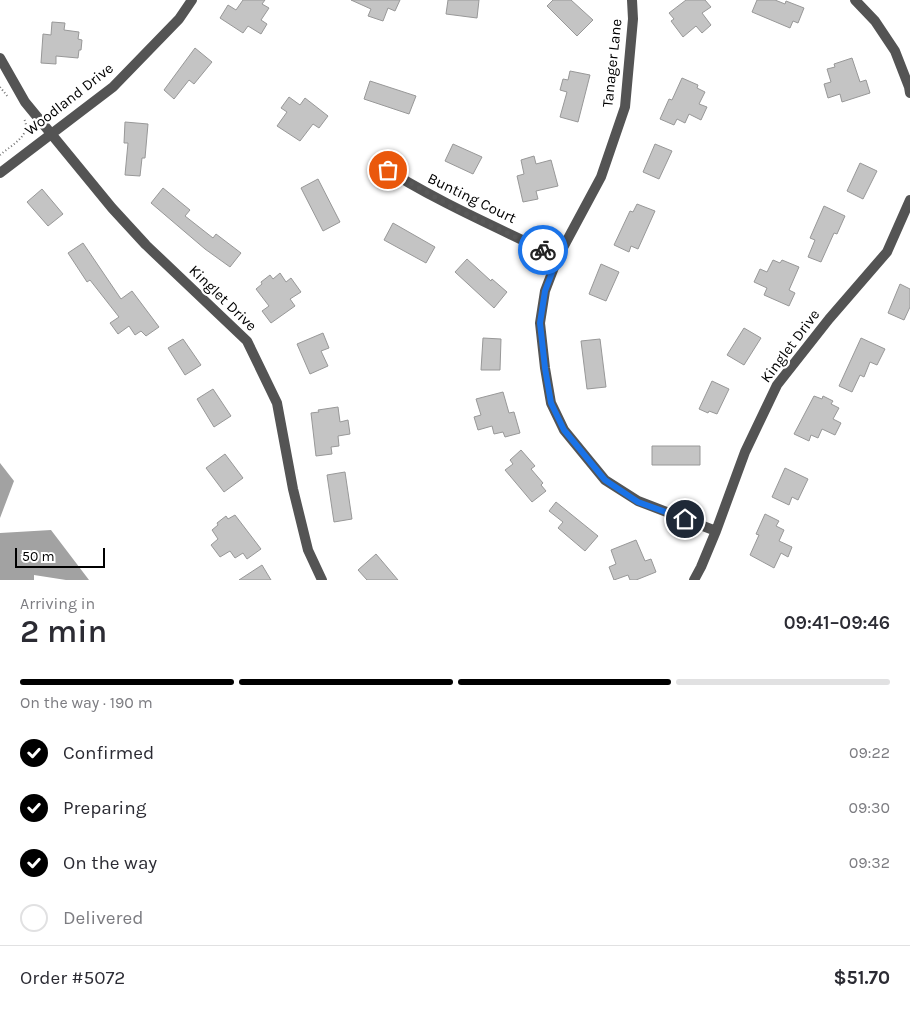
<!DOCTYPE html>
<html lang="en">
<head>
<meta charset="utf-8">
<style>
	:root { --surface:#fff; --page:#f2f2f3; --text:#2b2b33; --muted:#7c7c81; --line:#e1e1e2; --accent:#000 }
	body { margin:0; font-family:Karla,sans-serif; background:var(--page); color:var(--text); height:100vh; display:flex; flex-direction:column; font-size:19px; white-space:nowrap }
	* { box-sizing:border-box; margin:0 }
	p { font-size:16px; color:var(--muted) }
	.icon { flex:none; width:28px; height:28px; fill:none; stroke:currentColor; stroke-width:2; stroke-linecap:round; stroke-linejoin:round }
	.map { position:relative; height:580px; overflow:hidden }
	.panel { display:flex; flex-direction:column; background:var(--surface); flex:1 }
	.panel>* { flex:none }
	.scale { position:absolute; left:15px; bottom:12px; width:90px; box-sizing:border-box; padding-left:5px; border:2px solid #000; border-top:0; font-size:14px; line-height:18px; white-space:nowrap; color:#000; -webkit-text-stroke:4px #fff; paint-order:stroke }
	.pin { position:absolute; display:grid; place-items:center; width:42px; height:42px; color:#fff; margin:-21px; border:2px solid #fff; border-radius:50%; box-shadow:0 1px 5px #0007 }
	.courier { position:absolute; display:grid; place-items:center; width:50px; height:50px; margin:-25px; border:4px solid #1a73e8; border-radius:50%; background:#fff; color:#222; box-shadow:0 1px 6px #0007 }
	.overview em { font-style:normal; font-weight:600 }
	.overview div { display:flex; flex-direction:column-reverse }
	.overview { display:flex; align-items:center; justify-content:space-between; height:85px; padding:0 20px }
	h1 { font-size:32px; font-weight:600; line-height:38px }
	.bar { display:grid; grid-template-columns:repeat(4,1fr); gap:8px 5px; align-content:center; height:60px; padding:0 20px }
	.bar i { height:6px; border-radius:4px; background:var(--line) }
	.bar .active { background:var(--accent) }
	.bar p { grid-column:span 4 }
	.line { display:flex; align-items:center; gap:12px; padding:0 20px; border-top:1px solid var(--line) }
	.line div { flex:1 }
	ol { padding:0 20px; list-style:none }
	li { display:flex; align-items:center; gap:15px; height:55px }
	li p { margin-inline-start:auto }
	li .icon { padding:5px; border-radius:50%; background:var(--accent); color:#fff; stroke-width:4 }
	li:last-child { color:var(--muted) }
	li i { width:28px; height:28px; border:2px solid var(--line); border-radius:50% }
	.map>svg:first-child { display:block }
</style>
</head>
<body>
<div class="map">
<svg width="910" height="580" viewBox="0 0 910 580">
	<rect width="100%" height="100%" fill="#fff"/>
	<path fill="#a2a2a2" d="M 0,463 L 14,481 L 0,518 Z
		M 51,530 L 89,580 L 66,580 L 34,575 L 34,580 L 0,580 L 0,533 Z"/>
	<path fill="#c4c4c4" stroke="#989898" d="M 243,0 L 265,0 L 262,4 L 269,8 L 261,20 L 267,24 L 261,34 L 248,26 L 243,33 L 220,18 L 228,5 L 236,10 Z
		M 351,0 L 400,0 L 395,11 L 388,8 L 383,21 L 368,16 L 371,9 Z
		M 448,0 L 479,0 L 477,18 L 446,14 Z
		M 553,0 L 571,0 L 593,20 L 577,36 L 547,6 Z
		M 686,0 L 705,0 L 711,7 L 702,13 L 711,25 L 702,33 L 696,26 L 683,37 L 671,21 L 674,19 L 669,13 Z
		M 757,0 L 775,0 L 785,4 L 786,1 L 804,8 L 798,23 L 793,21 L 790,28 L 752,12 Z
		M 52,22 L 65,23 L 64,30 L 79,32 L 78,39 L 82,40 L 81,50 L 79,50 L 78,58 L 56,56 L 56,64 L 41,63 L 43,34 L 51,35 Z
		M 195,48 L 212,62 L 194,84 L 189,80 L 174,99 L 164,90 Z
		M 852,58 L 860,82 L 866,80 L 870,93 L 842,102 L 840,94 L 828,98 L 824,84 L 831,82 L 827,69 L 835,67 L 834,64 Z
		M 570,71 L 590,75 L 578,122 L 560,117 L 567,92 L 560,90 L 563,79 L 568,80 Z
		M 682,78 L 698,85 L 697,88 L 705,92 L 699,104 L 707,107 L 701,120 L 689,114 L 685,123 L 677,119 L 674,125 L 660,119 L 669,99 L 672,100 Z
		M 370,81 L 416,96 L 409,114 L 364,99 Z
		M 289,97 L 300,105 L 305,98 L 328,116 L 319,128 L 313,124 L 300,141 L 277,126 L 287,112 L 281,108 Z
		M 125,122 L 148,124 L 145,158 L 142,158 L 140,176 L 125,175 L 128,143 L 124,143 Z
		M 453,144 L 482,157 L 473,174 L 445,161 Z
		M 655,144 L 672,151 L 659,179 L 643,172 Z
		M 534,156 L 536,164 L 551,160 L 558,186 L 536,191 L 538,199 L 523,202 L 517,176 L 524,174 L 521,160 Z
		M 860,163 L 877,171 L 863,199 L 847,191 Z
		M 318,179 L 340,222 L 323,231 L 301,188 Z
		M 163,188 L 190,210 L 185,216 L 213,238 L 216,234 L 241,253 L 230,267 L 205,249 L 151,203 Z
		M 42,189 L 63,214 L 48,226 L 27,202 Z
		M 637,204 L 655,211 L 638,249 L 631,246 L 629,252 L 614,245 L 630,211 L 633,212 Z
		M 824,206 L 845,216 L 837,234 L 834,233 L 821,262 L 808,257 L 815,240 L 810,238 Z
		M 393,223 L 435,247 L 426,263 L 384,240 Z
		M 83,243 L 121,299 L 132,291 L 159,327 L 146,336 L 141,331 L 135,335 L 129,326 L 118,334 L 110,323 L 119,317 L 90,280 L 87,282 L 68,253 Z
		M 467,259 L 491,281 L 492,279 L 507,292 L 494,308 L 455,272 Z
		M 773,260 L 780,263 L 782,260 L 799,267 L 789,290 L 795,293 L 789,306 L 764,295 L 767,288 L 754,282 L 760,269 L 767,272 Z
		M 601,264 L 619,272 L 606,301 L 589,294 Z
		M 280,273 L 286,282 L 291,278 L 301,292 L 290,299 L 295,306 L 271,323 L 262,311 L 269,306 L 256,289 L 262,284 L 261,282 L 270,275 L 273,279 Z
		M 900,284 L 910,289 L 910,307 L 904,320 L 888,313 Z
		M 744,328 L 761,338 L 744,365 L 727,355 Z
		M 323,333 L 329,348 L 321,351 L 328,366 L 310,374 L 297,344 Z
		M 483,338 L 501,339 L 500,370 L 481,370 Z
		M 861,338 L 885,349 L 877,365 L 870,362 L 864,377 L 860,375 L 852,392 L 839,386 Z
		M 183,339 L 201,365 L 185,375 L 168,348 Z
		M 600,339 L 606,387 L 587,389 L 581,341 Z
		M 712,381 L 729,389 L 717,414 L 709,411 L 708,413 L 699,409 Z
		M 213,389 L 231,416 L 214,427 L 197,399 Z
		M 503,392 L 509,413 L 514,412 L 520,433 L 505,437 L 503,432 L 494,434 L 492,426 L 478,430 L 474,417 L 481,415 L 476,399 Z
		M 814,396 L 822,399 L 823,396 L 833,401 L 831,404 L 839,408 L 833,419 L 841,423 L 835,435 L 822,429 L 818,438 L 811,435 L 809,441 L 794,434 Z
		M 338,407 L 340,422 L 348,420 L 350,434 L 338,436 L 339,446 L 331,447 L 332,454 L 316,456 L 311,413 L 319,412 L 318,410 Z
		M 652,446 L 700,446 L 700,465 L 652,465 Z
		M 521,450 L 535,466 L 531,469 L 543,483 L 541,485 L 546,491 L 532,502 L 505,470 L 513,464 L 510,460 Z
		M 225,454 L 243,478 L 224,492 L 206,468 Z
		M 785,468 L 808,479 L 798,500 L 792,497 L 789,505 L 772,497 Z
		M 345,472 L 352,519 L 334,522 L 327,475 Z
		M 556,502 L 598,536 L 585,551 L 558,528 L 563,522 L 549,511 Z
		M 765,514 L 779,521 L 776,526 L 784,530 L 779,541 L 792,547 L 788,557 L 781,553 L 774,568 L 750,555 L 759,535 L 756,534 Z
		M 235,515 L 261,549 L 247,559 L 243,553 L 235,558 L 230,551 L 220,557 L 211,545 L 218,539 L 212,530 L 218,525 L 217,523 L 226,516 L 228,519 Z
		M 636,540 L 645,561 L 651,559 L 656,572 L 636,580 L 630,580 L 628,575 L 614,580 L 609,567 L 616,564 L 611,550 Z
		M 376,554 L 398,580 L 367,580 L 358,570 Z
		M 262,565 L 271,580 L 239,580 Z"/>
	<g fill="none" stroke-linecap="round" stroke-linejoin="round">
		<path stroke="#767676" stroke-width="2" stroke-dasharray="1 2.5" stroke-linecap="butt" d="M 0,87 L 8,97
			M 0,155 C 10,146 33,135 24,119"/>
		<path stroke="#545454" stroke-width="10" d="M 632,0 L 633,19 L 625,107 L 601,177 L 558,257 L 545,291 L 540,323 L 545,368 L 551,403 L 564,430 L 605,480 L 638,501 L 716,531
			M 855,0 L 875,21 L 895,51 L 909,87 L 910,93
			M 0,58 L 25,102 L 112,208 L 146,245 L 247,341 L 277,403 L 293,489 L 308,550 L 322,580
			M 375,162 C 433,200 496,227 558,257
			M 0,173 L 113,87 L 179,19 L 192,0
			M 694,580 L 701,567 L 716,531 L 745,452 L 777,385 L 829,319 L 887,252 L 910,200"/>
	</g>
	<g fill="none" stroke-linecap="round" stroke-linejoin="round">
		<path stroke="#595959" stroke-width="5" stroke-dasharray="0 9" d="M 388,170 L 454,208 L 543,250"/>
		<path stroke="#1a73e8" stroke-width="6" d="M 543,250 L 558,257 L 545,291 L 540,323 L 545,368 L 551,403 L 564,430 L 605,480 L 638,502 L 685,519"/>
	</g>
	<g text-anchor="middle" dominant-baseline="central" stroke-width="4.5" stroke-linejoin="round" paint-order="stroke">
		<g font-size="15" fill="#000" stroke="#fff">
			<text transform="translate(612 63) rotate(-84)">Tanager Lane</text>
			<text transform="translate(69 99) rotate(-38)">Woodland Drive</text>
			<text transform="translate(472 198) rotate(26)">Bunting Court</text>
			<text transform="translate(223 298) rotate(44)">Kinglet Drive</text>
			<text transform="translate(790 346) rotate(-53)">Kinglet Drive</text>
		</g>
	</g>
</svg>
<div class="scale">50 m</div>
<div class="pin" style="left:388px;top:170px;background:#ea580c"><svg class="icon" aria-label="bag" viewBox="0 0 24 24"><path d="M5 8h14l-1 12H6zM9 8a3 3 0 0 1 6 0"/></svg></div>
<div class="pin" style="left:685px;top:519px;background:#1f2937"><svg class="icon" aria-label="home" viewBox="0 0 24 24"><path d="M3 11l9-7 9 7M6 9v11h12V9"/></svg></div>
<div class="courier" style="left:543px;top:250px"><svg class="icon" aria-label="bike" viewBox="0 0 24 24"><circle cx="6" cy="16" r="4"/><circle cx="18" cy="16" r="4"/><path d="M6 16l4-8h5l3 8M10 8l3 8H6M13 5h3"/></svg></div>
</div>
<section class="panel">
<div class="overview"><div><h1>2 min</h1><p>Arriving in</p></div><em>09:41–09:46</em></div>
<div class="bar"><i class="active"></i><i class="active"></i><i class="active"></i><i></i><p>On the way · 190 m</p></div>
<ol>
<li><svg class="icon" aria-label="check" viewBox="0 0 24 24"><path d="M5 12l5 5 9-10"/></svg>Confirmed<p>09:22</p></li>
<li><svg class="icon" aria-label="check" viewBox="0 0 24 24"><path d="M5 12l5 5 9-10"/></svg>Preparing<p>09:30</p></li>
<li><svg class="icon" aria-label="check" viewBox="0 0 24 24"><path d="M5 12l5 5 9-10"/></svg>On the way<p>09:32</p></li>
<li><i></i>Delivered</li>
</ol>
<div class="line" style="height:65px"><div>Order #5072</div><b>$51.70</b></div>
</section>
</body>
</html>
